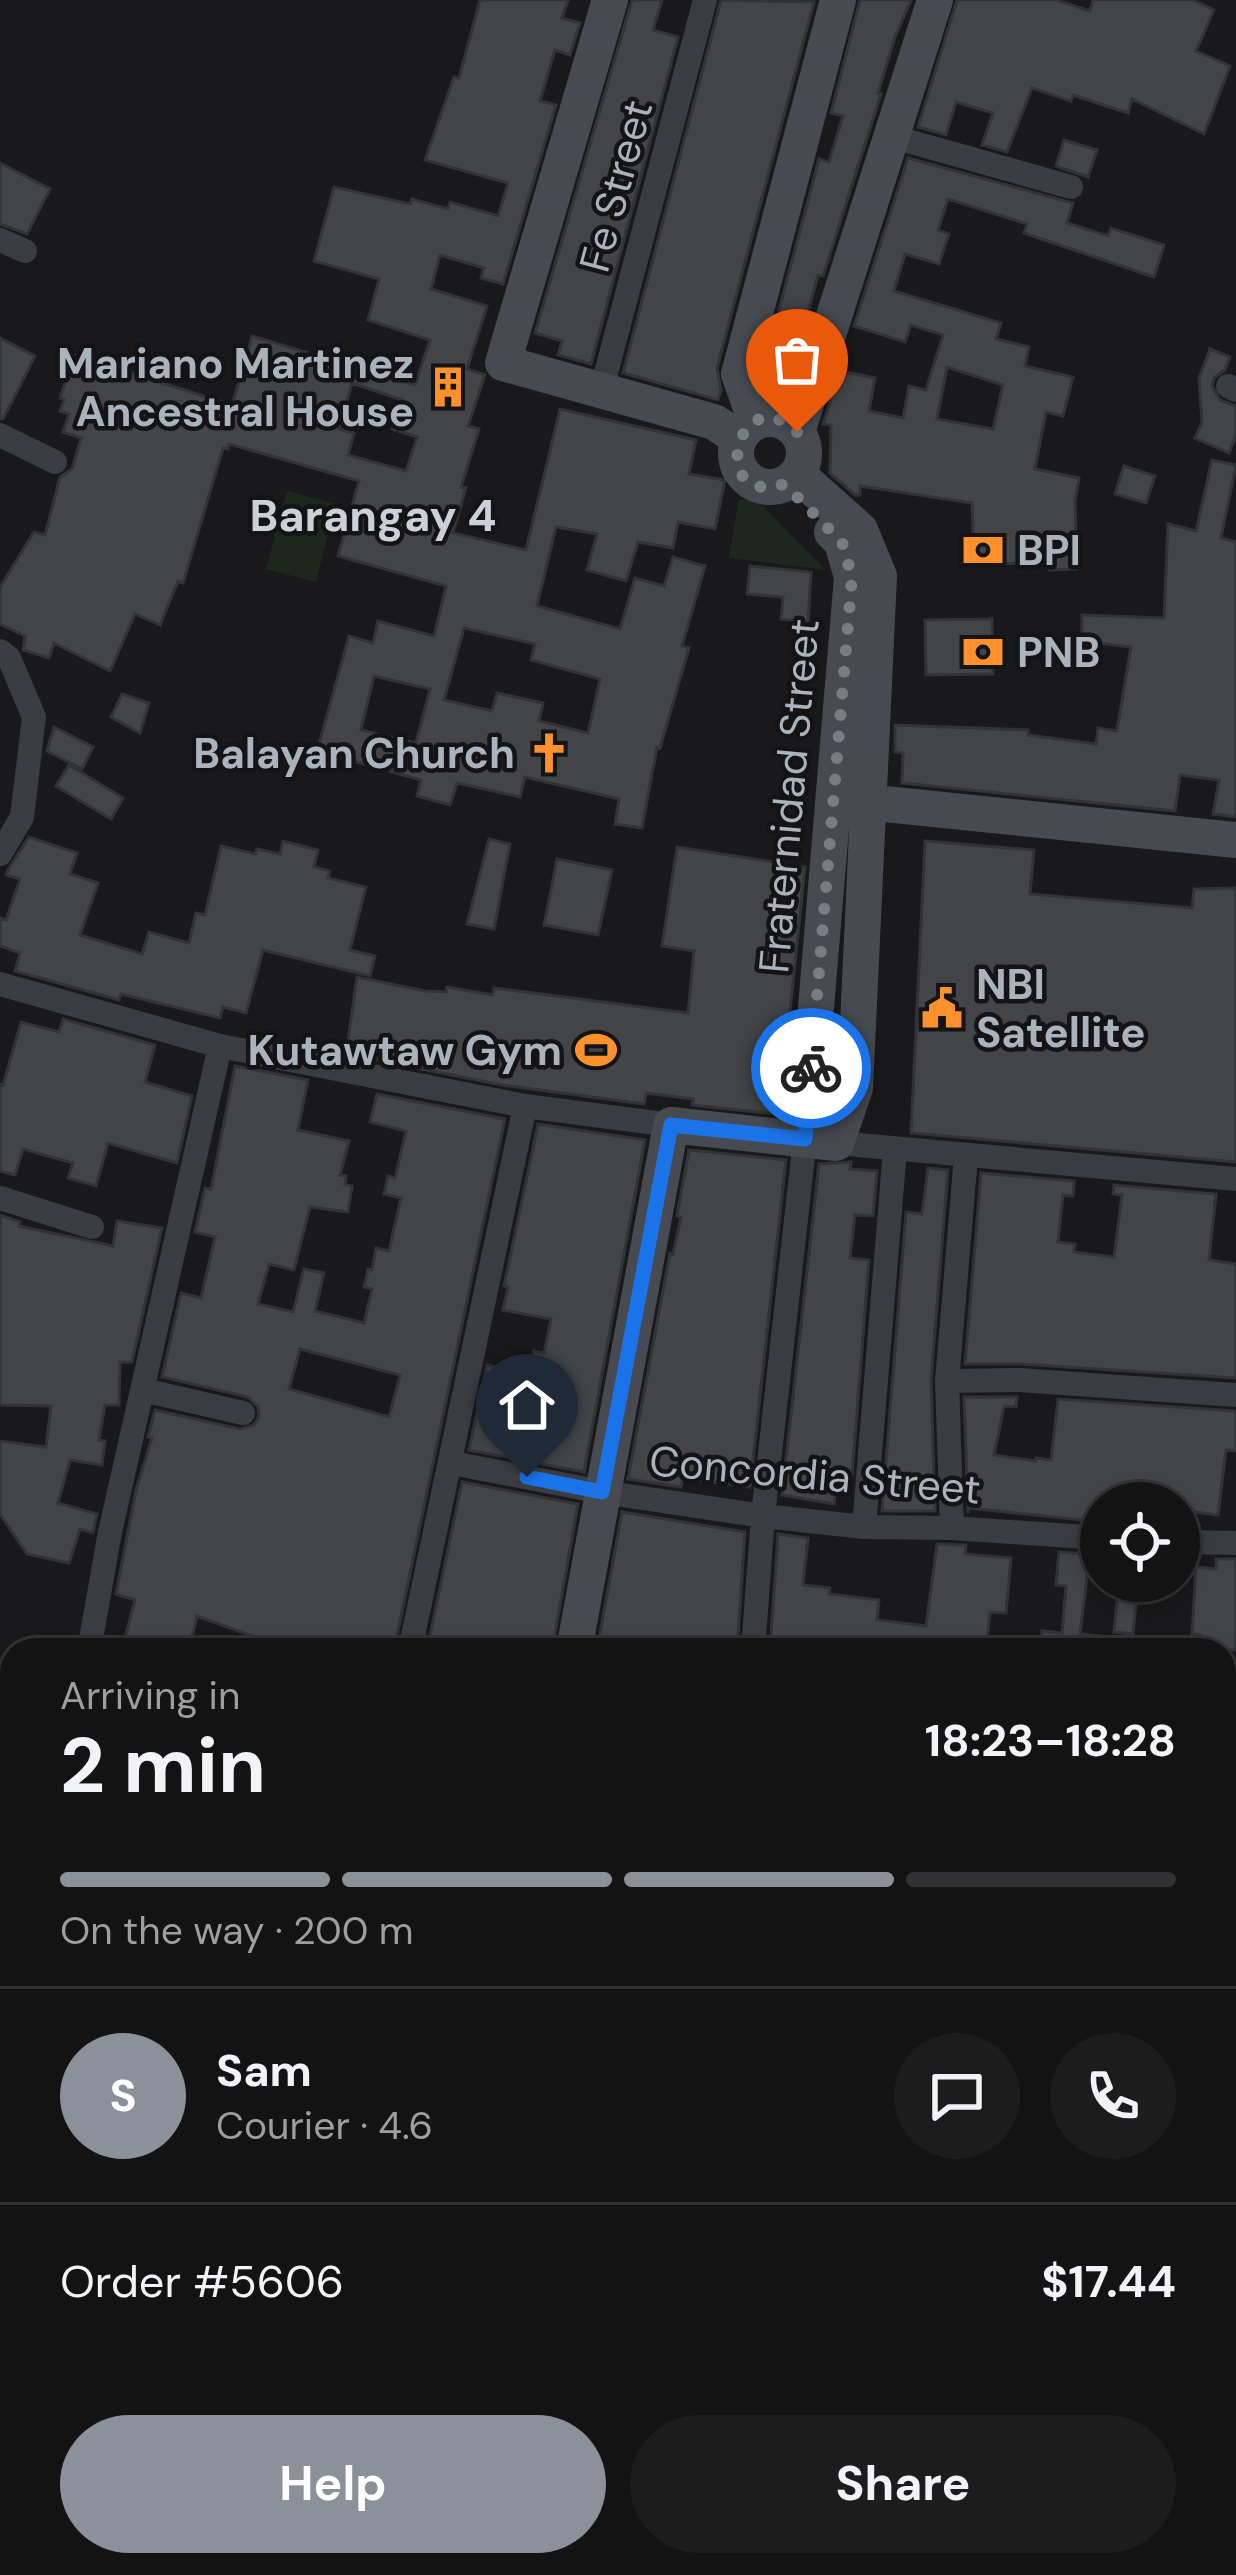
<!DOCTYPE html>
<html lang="en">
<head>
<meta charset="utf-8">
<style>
	:root { --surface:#131314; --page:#1c1c1d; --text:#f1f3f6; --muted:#9d9ea0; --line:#323234; --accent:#8c9099 }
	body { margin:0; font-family:"DM Sans",sans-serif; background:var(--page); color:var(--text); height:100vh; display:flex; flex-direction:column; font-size:45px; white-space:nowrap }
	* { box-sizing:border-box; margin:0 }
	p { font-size:39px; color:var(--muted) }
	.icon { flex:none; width:66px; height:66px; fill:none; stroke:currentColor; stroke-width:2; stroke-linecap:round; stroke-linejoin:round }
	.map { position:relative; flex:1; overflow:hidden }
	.details { position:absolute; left:0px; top:1638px; width:1236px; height:939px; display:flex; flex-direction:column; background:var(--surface); border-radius:36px 36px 0 0; box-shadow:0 6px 18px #0003,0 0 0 3px var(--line) }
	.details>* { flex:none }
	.fabs { position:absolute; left:1080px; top:1482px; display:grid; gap:24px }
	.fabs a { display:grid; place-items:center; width:120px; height:120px; border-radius:50%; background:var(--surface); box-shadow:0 6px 18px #0003,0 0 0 3px var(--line); font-size:60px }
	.pin { position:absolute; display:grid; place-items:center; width:102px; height:102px; color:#fff; margin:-123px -51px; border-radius:50% 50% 50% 0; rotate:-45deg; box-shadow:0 0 12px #0007 }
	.pin .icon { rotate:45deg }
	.courier { position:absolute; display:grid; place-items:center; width:120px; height:120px; margin:-60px; border:9px solid #1a73e8; border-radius:50%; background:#fff; color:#222; box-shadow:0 3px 15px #0007 }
	.head em { font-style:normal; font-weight:700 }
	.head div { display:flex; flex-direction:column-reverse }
	.head { display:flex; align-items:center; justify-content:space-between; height:204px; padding:0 60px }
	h1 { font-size:78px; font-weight:700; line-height:90px }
	.bar { display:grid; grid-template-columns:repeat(4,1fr); gap:18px 12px; align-content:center; height:144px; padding:0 60px }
	.bar i { height:15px; border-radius:9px; background:var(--line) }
	.bar .active { background:var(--accent) }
	.bar p { grid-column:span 4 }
	.line { display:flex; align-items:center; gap:30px; padding:0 60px; border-top:3px solid var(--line) }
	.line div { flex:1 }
	.round { display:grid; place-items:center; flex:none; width:126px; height:126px; border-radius:63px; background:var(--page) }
	.button { display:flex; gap:24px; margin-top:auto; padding:24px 60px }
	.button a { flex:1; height:138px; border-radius:72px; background:var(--accent); color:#fff; font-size:48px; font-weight:700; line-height:138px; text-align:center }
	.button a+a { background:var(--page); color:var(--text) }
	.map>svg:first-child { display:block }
</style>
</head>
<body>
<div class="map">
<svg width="1236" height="2575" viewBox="0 0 1236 2575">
	<rect width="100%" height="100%" fill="#19191b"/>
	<path fill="#1e271e" d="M 287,491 L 336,504 L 316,582 L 266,569 Z
		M 739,499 L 758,501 L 826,570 L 729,558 Z"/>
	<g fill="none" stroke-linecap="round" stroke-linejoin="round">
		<path stroke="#2d3c41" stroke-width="39" d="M 1224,2549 L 1236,2554
			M 123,2575 L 135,2565"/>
	</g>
	<path fill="#434448" stroke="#323337" stroke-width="3" fill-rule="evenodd" d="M 480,0 L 568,0 L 562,18 L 580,23 L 570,55 L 555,50 L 540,101 L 556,105 L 503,284 L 481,278 L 484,268 L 440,255 L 431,289 L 487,306 L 467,369 L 485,375 L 468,426 L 479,429 L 461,487 L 466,488 L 453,533 L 526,550 L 560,409 L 696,440 L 689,474 L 725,480 L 715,529 L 678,522 L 673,548 L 638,542 L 626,581 L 587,570 L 597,534 L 556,527 L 537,606 L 620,629 L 635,578 L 664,586 L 673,557 L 705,566 L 682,646 L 689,648 L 660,748 L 657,747 L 642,828 L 615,824 L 619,799 L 525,777 L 520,797 L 457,783 L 450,805 L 417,796 L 421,780 L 317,751 L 349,636 L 373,643 L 378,621 L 434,636 L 446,586 L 338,556 L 359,481 L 229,444 L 228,449 L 223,448 L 183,583 L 178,581 L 160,625 L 135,614 L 110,671 L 54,643 L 49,658 L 23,650 L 25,636 L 0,624 L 0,587 L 34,532 L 45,535 L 60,477 L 72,469 L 81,438 L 63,432 L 69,414 L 60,411 L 64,399 L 60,398 L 74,355 L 232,405 L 252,336 L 415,385 L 430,340 L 368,320 L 379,279 L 314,261 L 334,187 L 410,204 L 412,199 L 448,209 L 450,202 L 498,216 L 508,183 L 425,160 L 454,77 L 459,78 ZM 352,383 L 402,400 L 392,429 L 417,437 L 406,471 L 348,455 L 354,433 L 339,429 ZM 464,628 L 535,644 L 531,660 L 600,679 L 588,733 L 539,721 L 543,703 L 497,693 L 492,711 L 444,700 ZM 374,676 L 430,689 L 416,743 L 361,730 Z
		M 632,0 L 662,0 L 653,30 L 678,37 L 591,364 L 558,355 L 562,341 L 535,333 Z
		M 721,0 L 814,2 L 717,368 L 721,390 L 718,400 L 623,373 Z
		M 860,0 L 911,0 L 895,37 L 878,93 L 881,94 L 823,276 L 818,275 L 791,377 L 763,370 L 819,159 L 829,162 L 843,116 L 831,113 Z
		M 957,0 L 1056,0 L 1090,11 L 1093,0 L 1193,0 L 1214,10 L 1196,51 L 1230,66 L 1204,134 L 1132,99 L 1128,113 L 1073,95 L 1071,101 L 1032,88 L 1007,152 L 982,145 L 993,113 L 956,102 L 946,135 L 918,127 Z
		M 1064,140 L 1097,150 L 1088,177 L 1056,166 Z
		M 908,158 L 1073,203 L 1067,223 L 1108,236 L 1111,228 L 1164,245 L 1154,277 L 1024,233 L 1027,224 L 948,199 L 938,230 L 949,234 L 939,264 L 905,254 L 894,291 L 1001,323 L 996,339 L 1029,347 L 1025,366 L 1073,377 L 1063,416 L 1046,412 L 1035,469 L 1079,478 L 1075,501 L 1077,569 L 1049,570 L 1049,562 L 974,565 L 972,503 L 860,486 L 860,495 L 855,495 L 830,473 L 831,425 L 823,424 L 840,371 L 875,378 L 869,411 L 903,418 L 909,386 L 926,390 L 943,335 L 911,325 L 905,342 L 854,326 ZM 947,367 L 1003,385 L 993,429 L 937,419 Z
		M 0,163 L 50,189 L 27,234 L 0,224 Z
		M 0,338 L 35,356 L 3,419 L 0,419 Z
		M 1210,349 L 1230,357 L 1225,370 L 1214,378 L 1212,386 L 1220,400 L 1236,406 L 1236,436 L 1229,453 L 1195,438 L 1202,423 L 1199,378 Z
		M 1212,460 L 1236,465 L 1221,538 L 1236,542 L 1236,817 L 1213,814 L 1219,780 L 1180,775 L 1175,811 L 902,783 L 903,753 L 895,752 L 895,725 L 1028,730 L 1028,735 L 1096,744 L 1098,728 L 1117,731 L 1131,647 L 1082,641 L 1082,615 L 1164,618 L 1168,524 L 1196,531 Z
		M 1124,466 L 1155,476 L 1146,503 L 1115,494 Z
		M 750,566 L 811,572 L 808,622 L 781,619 L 783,597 L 747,594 Z
		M 992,619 L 993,674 L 926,675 L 925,620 Z
		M 122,694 L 149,703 L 140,733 L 111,717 Z
		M 54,727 L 93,747 L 82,769 L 47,751 Z
		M 69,765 L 123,798 L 111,819 L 56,786 Z
		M 29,837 L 77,853 L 70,874 L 98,883 L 80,935 L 142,954 L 149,932 L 189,943 L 196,913 L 205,915 L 221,846 L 256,854 L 257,849 L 280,854 L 283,841 L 318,850 L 314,867 L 330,871 L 328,878 L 366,887 L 350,950 L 375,956 L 370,976 L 263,950 L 246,1013 L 223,1007 L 220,1018 L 121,994 L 119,1000 L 15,971 L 20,953 L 0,946 L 0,918 L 6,920 L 20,879 L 6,875 L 9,868 Z
		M 489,839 L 510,844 L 494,929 L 467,924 Z
		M 925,841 L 1034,850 L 1030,894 L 1192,908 L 1194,889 L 1236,888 L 1236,1162 L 911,1133 Z
		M 677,847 L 805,867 L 789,1021 L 782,1021 L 772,1104 L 785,1106 L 784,1115 L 692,1105 L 693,1099 L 646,1093 L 644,1104 L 502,1085 L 346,1054 L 357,977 L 425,991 L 446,992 L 447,987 L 493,995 L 494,988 L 688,1013 L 694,951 L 662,946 Z
		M 557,859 L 612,870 L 598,935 L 544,925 Z
		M 63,1019 L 155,1045 L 145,1082 L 192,1096 L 177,1163 L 108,1143 L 96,1186 L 68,1178 L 73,1163 L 23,1149 L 15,1175 L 0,1171 L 0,1084 L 3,1085 L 21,1022 L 59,1032 Z
		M 235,1066 L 308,1080 L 298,1130 L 349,1141 L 340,1175 L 346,1176 L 345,1185 L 352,1186 L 348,1212 L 310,1207 L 294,1270 L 269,1264 L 258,1304 L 293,1312 L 304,1269 L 324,1273 L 315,1311 L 364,1323 L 372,1289 L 364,1287 L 368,1269 L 372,1270 L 376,1248 L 389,1251 L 401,1198 L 384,1194 L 388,1176 L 395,1178 L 406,1131 L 370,1122 L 377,1094 L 505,1119 L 394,1650 L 272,1650 L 274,1644 L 197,1616 L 189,1650 L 122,1650 L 135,1600 L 116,1594 L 136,1490 L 152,1438 L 148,1437 L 155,1410 L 240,1429 L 254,1425 L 259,1416 L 258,1407 L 248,1397 L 162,1377 L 181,1293 L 201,1298 L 215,1237 L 195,1232 L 205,1188 L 211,1189 ZM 300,1349 L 400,1375 L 389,1417 L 289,1389 Z
		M 538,1124 L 645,1140 L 584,1472 L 469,1450 L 487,1365 L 530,1374 L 534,1351 L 544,1353 L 551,1319 L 503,1310 L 508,1287 L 504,1286 Z
		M 689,1150 L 786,1160 L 750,1487 L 683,1478 L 681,1487 L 628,1479 L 670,1253 L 673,1254 L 681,1217 L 677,1216 Z
		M 851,1162 L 850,1169 L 877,1171 L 873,1216 L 855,1215 L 850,1258 L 869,1260 L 852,1475 L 838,1473 L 834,1504 L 782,1495 L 819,1164 Z
		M 928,1168 L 948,1170 L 931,1380 L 935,1511 L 882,1511 L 906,1212 L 922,1214 Z
		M 981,1173 L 1074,1181 L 1073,1196 L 1063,1195 L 1058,1242 L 1075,1244 L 1074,1252 L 1114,1257 L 1122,1195 L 1113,1194 L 1114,1185 L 1216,1194 L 1209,1260 L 1236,1264 L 1236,1378 L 1020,1364 L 965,1364 Z
		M 0,1215 L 20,1222 L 19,1226 L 113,1246 L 117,1221 L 162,1228 L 132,1362 L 120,1362 L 119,1405 L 105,1405 L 99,1440 L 105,1441 L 102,1465 L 70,1460 L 58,1503 L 97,1514 L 93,1533 L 80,1529 L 69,1563 L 27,1554 L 0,1514 L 0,1441 L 46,1447 L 51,1406 L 0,1405 Z
		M 964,1397 L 1017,1397 L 1016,1407 L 1004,1406 L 994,1455 L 1036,1461 L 1036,1458 L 1051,1460 L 1058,1399 L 1236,1411 L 1236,1451 L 1226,1450 L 1218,1515 L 1179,1510 L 1179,1503 L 1101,1503 L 1101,1514 L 1094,1514 L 1093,1521 L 969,1508 L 968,1513 Z
		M 462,1482 L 578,1504 L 552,1650 L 427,1650 Z
		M 622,1512 L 745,1532 L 737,1650 L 597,1650 Z
		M 778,1534 L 808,1538 L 803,1585 L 830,1588 L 829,1594 L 879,1600 L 877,1620 L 926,1626 L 937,1544 L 966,1545 L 965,1554 L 1011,1558 L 1006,1613 L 990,1612 L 986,1648 L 944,1643 L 943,1650 L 770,1650 Z
		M 1059,1552 L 1090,1554 L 1080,1634 L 1111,1637 L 1110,1650 L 1040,1650 L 1042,1631 L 1062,1633 L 1066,1586 L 1056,1585 Z
		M 1216,1559 L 1236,1559 L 1236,1650 L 1198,1650 L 1200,1635 L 1192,1634 L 1196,1567 L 1216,1569 Z
		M 1118,1591 L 1137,1593 L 1133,1634 L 1114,1632 Z"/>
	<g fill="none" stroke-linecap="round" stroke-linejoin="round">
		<path stroke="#393c41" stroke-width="24" d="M 890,136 L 1071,187
			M 0,240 L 25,251
			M 1228,386 L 1236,390
			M 601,392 L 705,0
			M 0,435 L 55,462
			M 0,651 L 9,658 L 34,717 L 22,817 L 0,854
			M 0,984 L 220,1046 L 525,1106 L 671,1125
			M 836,1143 L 1236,1179
			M 0,1198 L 92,1227
			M 947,1381 L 1019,1380 L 1236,1395
			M 143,1390 L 243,1413
			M 452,1463 L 602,1492 L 763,1516 L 864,1527 L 952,1528 L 1101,1538
			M 864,1527 L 895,1149
			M 952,1528 L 947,1381 L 966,1156
			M 1179,1542 L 1236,1543
			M 89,1650 L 110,1532 L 220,1046
			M 410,1650 L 525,1106
			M 753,1650 L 763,1516 L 805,1139
			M 0,1899 L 12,1904
			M 1224,2187 L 1236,2187"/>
		<path stroke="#474b51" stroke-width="36" d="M 610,0 L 503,363 L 714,422 L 739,438
			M736 453a34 34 0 1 1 68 0a34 34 0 1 1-68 0Z
			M 756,422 L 739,374 L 838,0
			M 797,432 L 935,0
			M 846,800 L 1236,840
			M 805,1139 L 852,577 L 842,542 L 832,532
			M 574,1650 L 671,1125 L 836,1143 L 855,1088 L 879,576 L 860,530 L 797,474
			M 351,2575 L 354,2565"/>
	</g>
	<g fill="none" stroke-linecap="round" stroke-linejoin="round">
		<path stroke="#777d84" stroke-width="12" stroke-dasharray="0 21.6" d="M 797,432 C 738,374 705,509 784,484 L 842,542 L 852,577 L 811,1068"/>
		<path stroke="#1a73e8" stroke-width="15" d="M 527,1477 L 602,1492 L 671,1125 L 805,1139 L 811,1068"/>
	</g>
	<defs>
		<g id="building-bare" transform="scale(3.24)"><path d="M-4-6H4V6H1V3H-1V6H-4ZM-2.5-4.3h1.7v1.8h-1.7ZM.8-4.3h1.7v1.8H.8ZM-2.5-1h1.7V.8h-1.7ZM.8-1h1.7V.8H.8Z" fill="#ff912d" stroke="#141416" stroke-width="2.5" paint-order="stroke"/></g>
		<g id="bank-bare" transform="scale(3.24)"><path d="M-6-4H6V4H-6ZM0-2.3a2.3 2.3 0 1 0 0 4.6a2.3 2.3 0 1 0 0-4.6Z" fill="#ff912d" stroke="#141416" stroke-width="2.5" paint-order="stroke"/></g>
		<g id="church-bare" transform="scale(3.24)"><path d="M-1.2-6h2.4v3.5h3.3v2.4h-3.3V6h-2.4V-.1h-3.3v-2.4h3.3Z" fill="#ff912d" stroke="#141416" stroke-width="2.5" paint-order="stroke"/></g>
		<g id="civic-bare" transform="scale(3.24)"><path d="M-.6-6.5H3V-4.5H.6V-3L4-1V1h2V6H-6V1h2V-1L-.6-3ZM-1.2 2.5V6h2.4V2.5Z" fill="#ff912d" stroke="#141416" stroke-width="2.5" paint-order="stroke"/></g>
		<g id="stadium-bare" transform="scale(3.24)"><path d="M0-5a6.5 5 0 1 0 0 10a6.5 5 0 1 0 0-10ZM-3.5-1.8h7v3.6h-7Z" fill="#ff912d" stroke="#141416" stroke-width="2.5" paint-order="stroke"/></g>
	</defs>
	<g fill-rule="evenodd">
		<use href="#building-bare" x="448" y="387"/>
		<use href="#bank-bare" x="983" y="550"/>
		<use href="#bank-bare" x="983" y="652"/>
		<use href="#church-bare" x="549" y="753"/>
		<use href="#civic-bare" x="942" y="1008"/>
		<use href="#stadium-bare" x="596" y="1050"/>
	</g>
	<g text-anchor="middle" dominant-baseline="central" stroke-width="9" stroke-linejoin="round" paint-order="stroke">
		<g font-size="42" fill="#aab3bc" stroke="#141416">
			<text transform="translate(616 186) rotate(-75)">Fe Street</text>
			<text transform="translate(789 796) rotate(-85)">Fraternidad Street</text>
			<text transform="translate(815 1475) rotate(5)">Concordia Street</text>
		</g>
		<g font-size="42" font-weight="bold" fill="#aab3bc" stroke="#141416" text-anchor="end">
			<text x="414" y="363">Mariano Martinez<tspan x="414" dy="48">Ancestral House</tspan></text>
			<text x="1017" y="550" text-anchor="start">BPI</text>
			<text x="1017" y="652" text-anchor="start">PNB</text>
			<text x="515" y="753">Balayan Church</text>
			<text x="976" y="984" text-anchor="start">NBI<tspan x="976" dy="48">Satellite</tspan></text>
			<text x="562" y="1050">Kutawtaw Gym</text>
		</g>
		<g font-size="45" font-weight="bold" fill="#cbd1d7" stroke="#141416">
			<text x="373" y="515">Barangay 4</text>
		</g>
	</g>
</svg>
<div class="fabs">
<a><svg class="icon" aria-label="locate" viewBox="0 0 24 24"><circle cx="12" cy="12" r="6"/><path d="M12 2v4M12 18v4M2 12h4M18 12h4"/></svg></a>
</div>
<div class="pin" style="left:797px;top:432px;background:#ea580c"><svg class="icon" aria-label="bag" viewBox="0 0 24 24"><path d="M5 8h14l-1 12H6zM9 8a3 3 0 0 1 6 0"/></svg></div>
<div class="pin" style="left:527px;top:1477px;background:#1f2937"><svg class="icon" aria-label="home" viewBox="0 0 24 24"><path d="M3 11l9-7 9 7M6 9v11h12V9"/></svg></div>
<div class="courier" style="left:811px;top:1068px"><svg class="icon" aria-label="bike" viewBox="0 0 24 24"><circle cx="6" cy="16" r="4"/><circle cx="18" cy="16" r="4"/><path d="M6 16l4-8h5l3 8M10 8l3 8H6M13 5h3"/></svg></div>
<section class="details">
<div class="head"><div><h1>2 min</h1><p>Arriving in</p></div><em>18:23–18:28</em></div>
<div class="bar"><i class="active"></i><i class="active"></i><i class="active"></i><i></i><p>On the way · 200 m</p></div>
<div class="line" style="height:216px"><b class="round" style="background:var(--accent);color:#fff">S</b><div><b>Sam</b><p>Courier · 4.6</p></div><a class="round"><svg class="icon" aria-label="chat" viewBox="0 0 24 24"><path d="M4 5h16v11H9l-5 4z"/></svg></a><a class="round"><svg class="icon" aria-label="phone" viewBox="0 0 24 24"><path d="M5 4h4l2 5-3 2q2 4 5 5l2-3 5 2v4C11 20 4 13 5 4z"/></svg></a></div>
<div class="line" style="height:156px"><div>Order #5606</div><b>$17.44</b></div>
<div class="button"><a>Help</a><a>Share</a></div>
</section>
</div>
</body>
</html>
